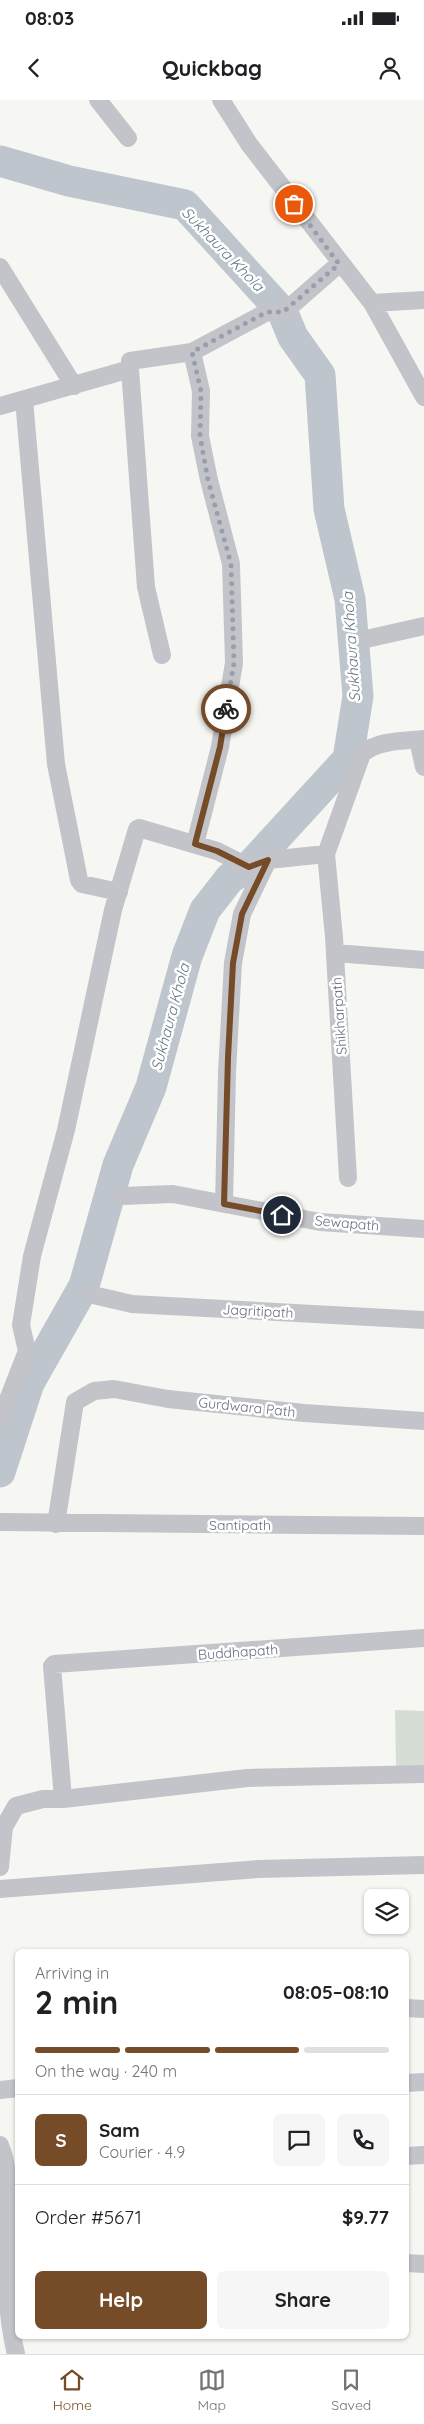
<!DOCTYPE html>
<html lang="en">
<head>
<meta charset="utf-8">
<style>
	:root { --surface:#fff; --page:#f6f6f6; --text:#202124; --muted:#757577; --line:#e0e0e0; --accent:#754b28 }
	body { margin:0; font-family:Quicksand,sans-serif; background:var(--page); color:var(--text); height:100vh; display:flex; flex-direction:column; font-size:19px; white-space:nowrap }
	* { box-sizing:border-box; margin:0 }
	p { font-size:16px; color:var(--muted) }
	.icon { flex:none; width:28px; height:28px; fill:none; stroke:currentColor; stroke-width:2; stroke-linecap:round; stroke-linejoin:round }
	.map { position:relative; flex:1; overflow:hidden }
	.side { position:absolute; left:15px; top:1849px; width:394px; height:390px; display:flex; flex-direction:column; background:var(--surface); border-radius:8px; box-shadow:0 1px 4px #0004 }
	.side>* { flex:none }
	.tools { position:absolute; left:364px; top:1789px; display:grid; gap:10px }
	.tools a { display:grid; place-items:center; width:45px; height:45px; border-radius:8px; background:var(--surface); box-shadow:0 1px 4px #0004; font-size:25px }
	.pin { position:absolute; display:grid; place-items:center; width:42px; height:42px; color:#fff; margin:-21px; border:2px solid #fff; border-radius:50%; box-shadow:0 1px 5px #0007 }
	.courier { position:absolute; display:grid; place-items:center; width:50px; height:50px; margin:-25px; border:4px solid #754b28; border-radius:50%; background:#fff; color:#222; box-shadow:0 1px 6px #0007 }
	.summary em { font-style:normal; font-weight:700 }
	.summary div { display:flex; flex-direction:column-reverse }
	.summary { display:flex; align-items:center; justify-content:space-between; height:85px; padding:0 20px }
	h1 { font-size:32px; font-weight:700; line-height:38px }
	.bar { display:grid; grid-template-columns:repeat(4,1fr); gap:8px 5px; align-content:center; height:60px; padding:0 20px }
	.bar i { height:6px; border-radius:4px; background:var(--line) }
	.bar .current { background:var(--accent) }
	.bar p { grid-column:span 4 }
	.line { display:flex; align-items:center; gap:12px; padding:0 20px; border-top:1px solid var(--line) }
	.line div { flex:1 }
	.round { display:grid; place-items:center; flex:none; width:52px; height:52px; border-radius:8px; background:var(--page) }
	.primary-button { display:flex; gap:10px; margin-top:auto; padding:10px 20px }
	.primary-button a { flex:1; height:58px; border-radius:8px; background:var(--accent); color:#fff; font-size:20px; font-weight:700; line-height:58px; text-align:center }
	.primary-button a+a { background:var(--page); color:var(--text) }
	.status { display:flex; justify-content:space-between; align-items:center; height:35px; padding:0 25px; background:var(--surface); direction:ltr }
	.status svg { height:14px; fill:currentColor }
	header { display:flex; justify-content:space-between; align-items:center; height:65px; padding:0 20px; background:var(--surface); font-size:22px; font-weight:700 }
	.tab-bar { display:flex; justify-content:space-around; align-items:center; height:70px; border-top:1px solid var(--line); background:var(--surface); font-size:14px; color:var(--muted) }
	.tab-bar a { display:grid; justify-items:center; gap:2px }
	.tab-bar .current { color:var(--accent) }
	.map>svg:first-child { display:block }
</style>
</head>
<body>
<div class="status"><b>08:03</b><svg viewBox="0 0 49 12"><path d="M0 12V9h3v3zM5 12V6h3v6zM10 12V3h3v9zM15 12V0h3v12zM26 1h20v11H26zM47 4h2v5h-2z"/></svg></div>
<header><svg class="icon" aria-label="back" viewBox="0 0 24 24"><path d="M15 5l-7 7 7 7"/></svg>Quickbag<svg class="icon" aria-label="person" viewBox="0 0 24 24"><circle cx="12" cy="8" r="4"/><path d="M4 21q1-7 8-7t8 7"/></svg></header>
<div class="map">
<svg width="424" height="2254" viewBox="0 0 424 2254">
	<rect width="100%" height="100%" fill="#f6f7f3"/>
	<path fill="#d6ddd5" d="M 395,1610 L 424,1611 L 424,1666 L 396,1667 Z"/>
	<g fill="none" stroke-linecap="round" stroke-linejoin="round">
		<path stroke="#bec5cd" stroke-width="31" d="M 0,61 L 69,81 L 185,105 L 283,213 L 293,237 L 320,275 L 329,409 L 350,499 L 358,596 L 348,659 L 249,767 L 230,778 L 205,810 L 187,856 L 151,987 L 118,1065 L 84,1186 L 29,1283 L 0,1372"/>
		<path stroke="#c2c4c9" stroke-width="18" d="M 98,0 L 128,38
			M 221,0 L 249,44 L 372,203 L 424,297
			M 0,167 L 74,286
			M 372,203 L 424,200
			M 192,252 L 201,291 L 200,336 L 209,380 L 231,464 L 234,563 L 220,647 L 195,744
			M 130,269 L 146,487 L 162,555
			M 24,300 L 56,664 L 79,780 L 82,784 L 119,792
			M 0,306 L 130,269 L 130,261 L 192,252 L 267,212 L 283,213 L 339,164
			M 366,539 L 424,526
			M 418,640 L 424,667
			M 326,754 L 334,837 L 348,1078
			M 335,853 L 424,860
			M 122,1096 L 173,1094 L 320,1122 L 424,1129
			M 224,1104 L 227,972 L 233,863 L 242,814 L 268,760
			M 93,1195 L 132,1204 L 424,1220
			M 0,1320 L 27,1251 L 21,1225 L 32,1156 L 66,1030 L 113,810 L 137,729 L 139,728 L 217,751 L 249,767 L 268,760 L 326,754 L 362,654 C 377,640 404,641 424,639
			M 0,1422 L 424,1426
			M 56,1424 L 75,1302 L 94,1291 L 114,1289 L 168,1299 L 304,1313 L 424,1321
			M 63,1699 L 52,1566 L 54,1564 L 424,1538
			M 0,1767 L 4,1727 L 16,1706 L 43,1699 L 63,1699 L 247,1678 L 424,1674
			M 0,1789 L 258,1769 L 424,1765
			M 406,1908 L 424,1909
			M 406,1983 L 424,1982
			M 0,1990 L 18,1988
			M 0,2045 C 11,2070 6,2101 6,2128 C 6,2169 6,2214 16,2254
			M 406,2056 L 424,2055
			M 406,2163 L 424,2164"/>
	</g>
	<g fill="none" stroke-linecap="round" stroke-linejoin="round">
		<path stroke="#999faa" stroke-width="5" stroke-dasharray="0 9" d="M 226,609 L 234,563 L 231,464 L 208,380 L 200,336 L 201,291 L 192,252 L 267,212 L 283,212 L 339,164 L 294,104"/>
		<path stroke="#754b28" stroke-width="6" d="M 226,609 L 220,647 L 195,744 L 217,751 L 249,767 L 268,760 L 242,814 L 233,863 L 228,957 L 224,1104 L 282,1115"/>
	</g>
	<g text-anchor="middle" dominant-baseline="central" stroke-width="5" stroke-linejoin="round" paint-order="stroke">
		<g font-size="14" fill="#677083" stroke="#fff">
			<text transform="translate(339 916) rotate(-94)">Shikharpath</text>
			<text transform="translate(347 1123) rotate(5)">Sewapath</text>
			<text transform="translate(258 1211) rotate(3)">Jagritipath</text>
			<text transform="translate(247 1307) rotate(6)">Gurdwara Path</text>
			<text x="240" y="1425">Santipath</text>
			<text transform="translate(238 1552) rotate(-4)">Buddhapath</text>
		</g>
		<g font-size="15" font-style="italic" fill="#687786" stroke="#fff">
			<text transform="translate(223 149) rotate(46)">Sukhaura Khola</text>
			<text transform="translate(351 547) rotate(-94)">Sukhaura Khola</text>
			<text transform="translate(170 917) rotate(-75)">Sukhaura Khola</text>
		</g>
	</g>
</svg>
<div class="tools">
<a><svg class="icon" aria-label="layers" viewBox="0 0 24 24"><path d="M12 4l9 5-9 5-9-5zM3 14l9 5 9-5"/></svg></a>
</div>
<div class="pin" style="left:294px;top:104px;background:#ea580c"><svg class="icon" aria-label="bag" viewBox="0 0 24 24"><path d="M5 8h14l-1 12H6zM9 8a3 3 0 0 1 6 0"/></svg></div>
<div class="pin" style="left:282px;top:1115px;background:#1f2937"><svg class="icon" aria-label="home" viewBox="0 0 24 24"><path d="M3 11l9-7 9 7M6 9v11h12V9"/></svg></div>
<div class="courier" style="left:226px;top:609px"><svg class="icon" aria-label="bike" viewBox="0 0 24 24"><circle cx="6" cy="16" r="4"/><circle cx="18" cy="16" r="4"/><path d="M6 16l4-8h5l3 8M10 8l3 8H6M13 5h3"/></svg></div>
<section class="side">
<div class="summary"><div><h1>2 min</h1><p>Arriving in</p></div><em>08:05–08:10</em></div>
<div class="bar"><i class="current"></i><i class="current"></i><i class="current"></i><i></i><p>On the way · 240 m</p></div>
<div class="line" style="height:90px"><b class="round" style="background:var(--accent);color:#fff">S</b><div><b>Sam</b><p>Courier · 4.9</p></div><a class="round"><svg class="icon" aria-label="chat" viewBox="0 0 24 24"><path d="M4 5h16v11H9l-5 4z"/></svg></a><a class="round"><svg class="icon" aria-label="phone" viewBox="0 0 24 24"><path d="M5 4h4l2 5-3 2q2 4 5 5l2-3 5 2v4C11 20 4 13 5 4z"/></svg></a></div>
<div class="line" style="height:65px"><div>Order #5671</div><b>$9.77</b></div>
<div class="primary-button"><a>Help</a><a>Share</a></div>
</section>
</div>
<nav class="tab-bar">
<a class="current"><svg class="icon" aria-label="home" viewBox="0 0 24 24"><path d="M3 11l9-7 9 7M6 9v11h12V9"/></svg>Home</a>
<a><svg class="icon" aria-label="map" viewBox="0 0 24 24"><path d="M3 6l6-2 6 2 6-2v14l-6 2-6-2-6 2zM9 4v14M15 6v14"/></svg>Map</a>
<a><svg class="icon" aria-label="saved" viewBox="0 0 24 24"><path d="M7 4h10v16l-5-4-5 4z"/></svg>Saved</a>
</nav>
</body>
</html>
